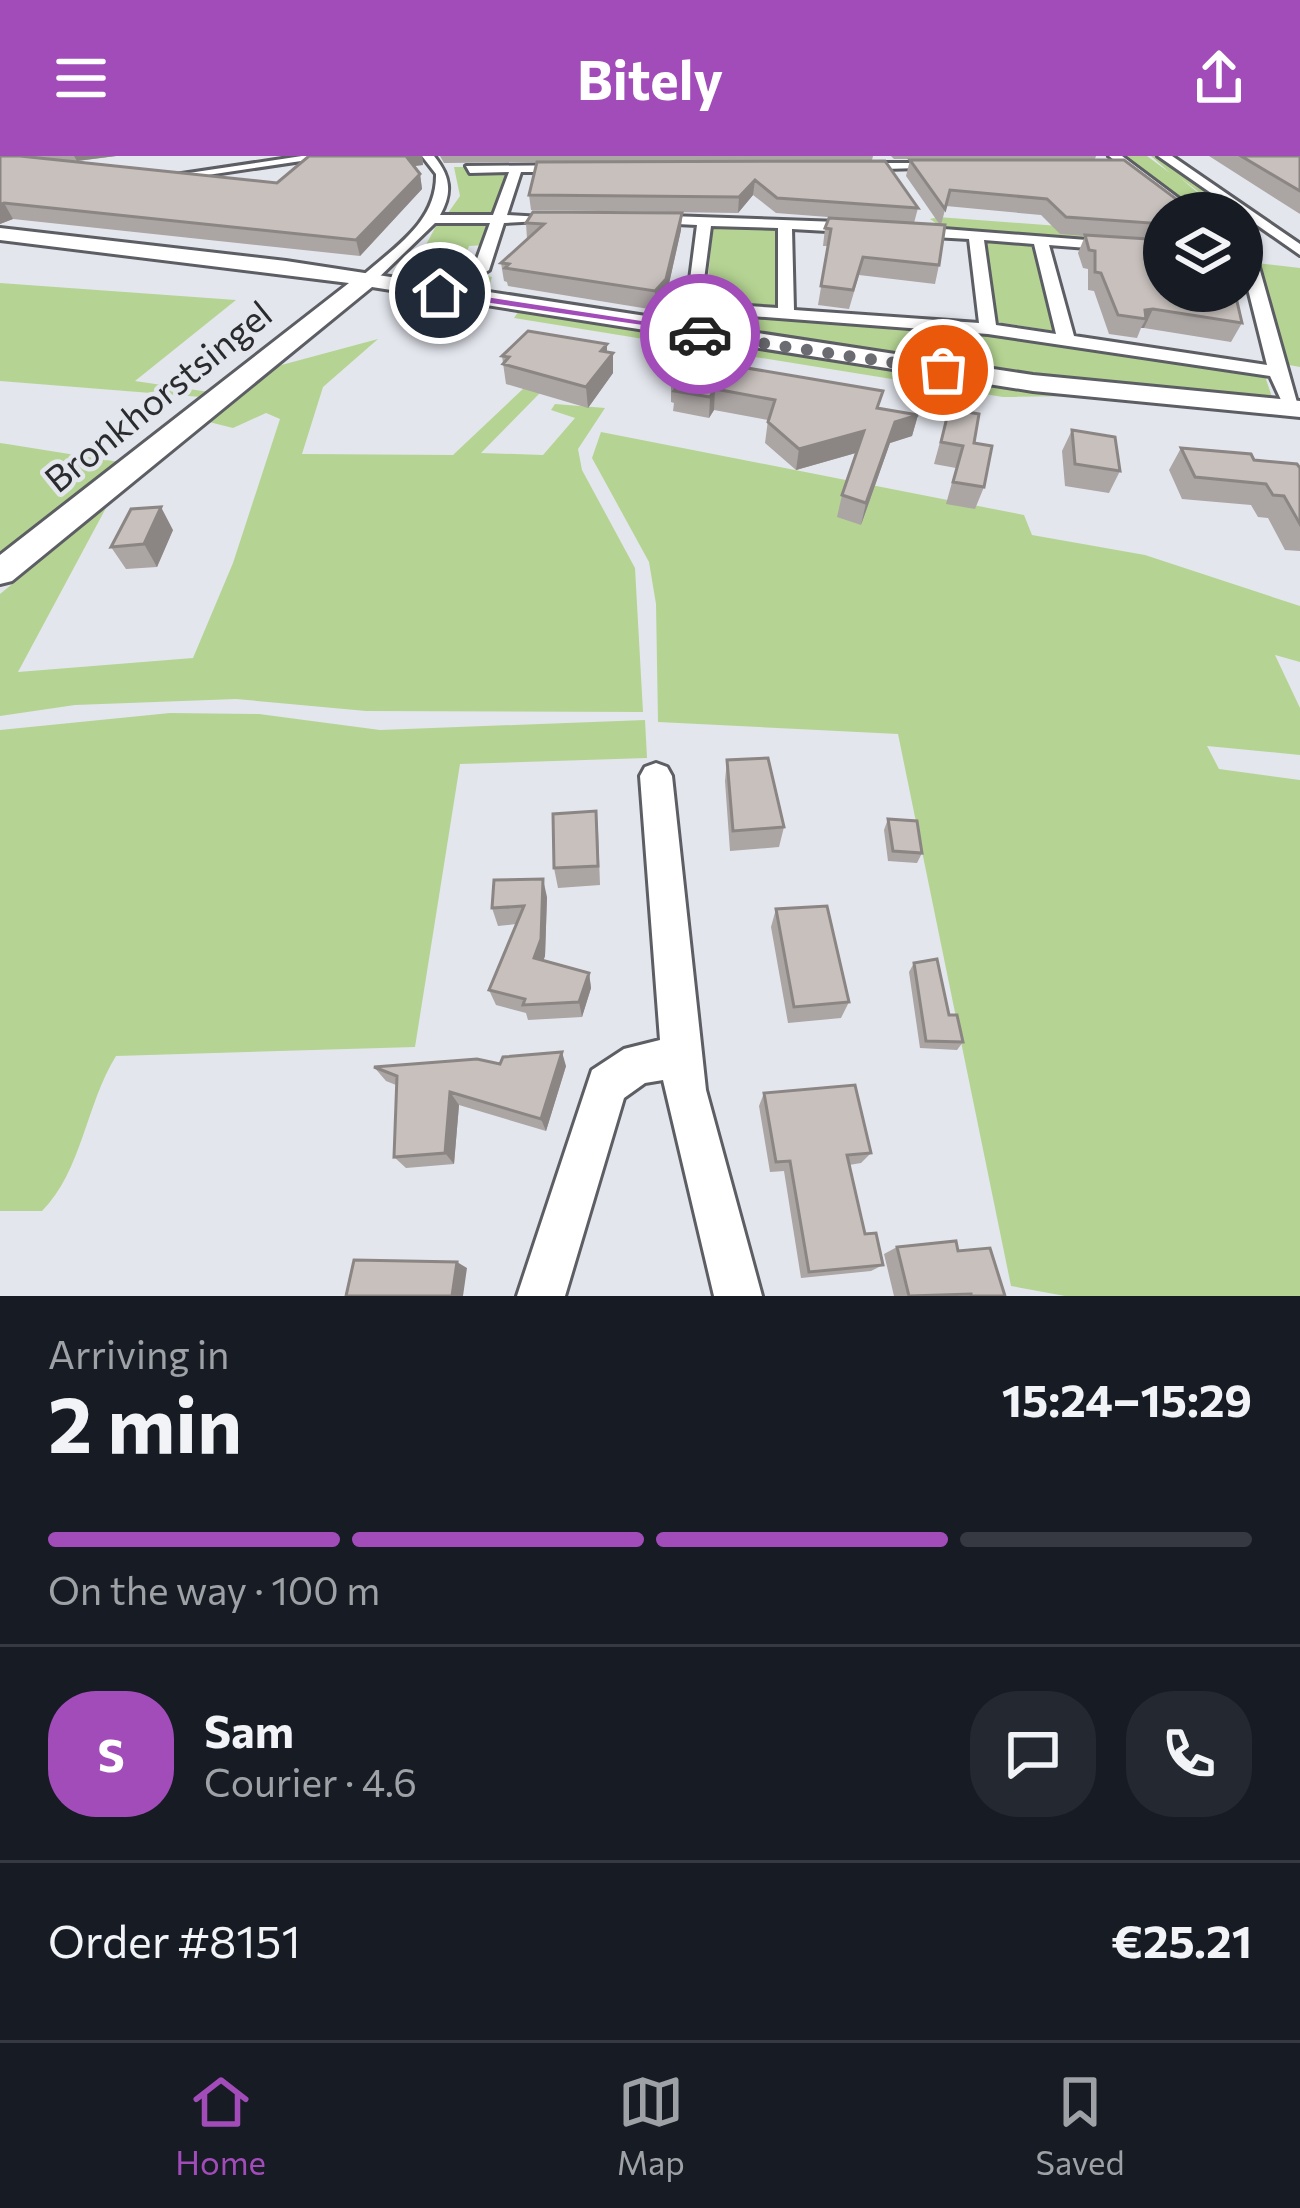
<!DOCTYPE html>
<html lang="en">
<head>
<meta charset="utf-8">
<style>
	:root { --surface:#171b24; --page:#242831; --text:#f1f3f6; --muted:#9ea1a6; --line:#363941; --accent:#a24cba }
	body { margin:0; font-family:Commissioner,sans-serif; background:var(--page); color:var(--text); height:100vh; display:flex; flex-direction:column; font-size:45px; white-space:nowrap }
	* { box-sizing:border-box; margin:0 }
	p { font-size:39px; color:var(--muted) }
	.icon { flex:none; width:66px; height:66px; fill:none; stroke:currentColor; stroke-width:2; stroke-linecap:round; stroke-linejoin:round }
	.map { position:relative; height:1140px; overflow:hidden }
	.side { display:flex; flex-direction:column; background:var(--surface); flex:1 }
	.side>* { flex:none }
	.tools { position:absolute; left:1143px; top:36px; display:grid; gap:24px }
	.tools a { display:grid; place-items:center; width:120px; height:120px; border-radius:50%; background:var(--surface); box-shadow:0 3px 9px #0004; font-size:60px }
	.pin { position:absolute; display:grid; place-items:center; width:102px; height:102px; color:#fff; margin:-51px; border:6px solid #fff; border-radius:50%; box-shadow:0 3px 12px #0007 }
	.courier { position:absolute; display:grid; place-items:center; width:120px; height:120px; margin:-60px; border:9px solid #a24cba; border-radius:50%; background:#fff; color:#222; box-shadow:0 3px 15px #0007 }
	.headline em { font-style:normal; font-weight:700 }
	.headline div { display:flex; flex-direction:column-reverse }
	.headline { display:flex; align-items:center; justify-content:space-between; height:204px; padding:0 48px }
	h1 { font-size:78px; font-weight:700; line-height:90px }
	.bar { display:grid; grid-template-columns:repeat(4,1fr); gap:18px 12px; align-content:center; height:144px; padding:0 48px }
	.bar i { height:15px; border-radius:9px; background:var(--line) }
	.bar .on { background:var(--accent) }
	.bar p { grid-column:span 4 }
	.line { display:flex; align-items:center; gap:30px; padding:0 48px; border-top:3px solid var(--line) }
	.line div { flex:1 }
	.round { display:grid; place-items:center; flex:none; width:126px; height:126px; border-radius:48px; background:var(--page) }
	header { display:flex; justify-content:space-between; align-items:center; height:156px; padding:0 48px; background:var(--accent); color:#fff; font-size:54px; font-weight:700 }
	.menu { display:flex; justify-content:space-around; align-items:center; height:168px; border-top:3px solid var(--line); background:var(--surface); font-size:33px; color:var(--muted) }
	.menu a { display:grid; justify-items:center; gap:6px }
	.menu .on { color:var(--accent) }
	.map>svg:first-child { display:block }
</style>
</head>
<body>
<header><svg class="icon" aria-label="menu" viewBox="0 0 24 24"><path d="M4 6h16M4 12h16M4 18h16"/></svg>Bitely<svg class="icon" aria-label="share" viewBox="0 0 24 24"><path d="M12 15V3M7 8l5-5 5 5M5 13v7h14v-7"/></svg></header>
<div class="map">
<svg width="1300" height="1140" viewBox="0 0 1300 1140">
	<rect width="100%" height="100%" fill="#e3e6ed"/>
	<path fill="#b5d493" d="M 1120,0 L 1147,0 L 1170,17 L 1151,0 L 1160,0 L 1241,57 L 1226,57 L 1178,20 L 1222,57 L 1195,57 Z
		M 454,11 L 469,11 L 471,18 L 508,17 L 495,58 L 448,57 L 460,40 Z
		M 938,61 L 1164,78 L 1164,91 L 946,74 L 930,63 Z
		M 447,67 L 490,68 L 485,89 L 469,90 L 460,115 L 492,121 L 488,134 L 396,118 L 422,96 L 436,70 Z
		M 713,69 L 780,71 L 779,150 L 706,145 Z
		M 983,85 L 1037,91 L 1055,175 L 996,166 Z
		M 1256,107 L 1300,112 L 1300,211 L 1289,209 Z
		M 0,127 L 236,144 L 135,225 L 209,236 L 201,241 L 0,225 Z
		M 520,153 L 1084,240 L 1003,241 L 514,162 Z
		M 700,154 L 970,173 L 1264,217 L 1273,244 L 1004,216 L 685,168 Z
		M 577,182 L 591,185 L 481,297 L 543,299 L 575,262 L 551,254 L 555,248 L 605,252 L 578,293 L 582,314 L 635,412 L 643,556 L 366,555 L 236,543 L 75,549 L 0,560 L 0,438 L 107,350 L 18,516 L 193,502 L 233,407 L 280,263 L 266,257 L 233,272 L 209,266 L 274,211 L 378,183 L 323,231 L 302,298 L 453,299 Z
		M 601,276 L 1024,359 L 1032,379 L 1145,399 L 1300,450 L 1300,506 L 1275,499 L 1300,552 L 1300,599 L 1207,590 L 1219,613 L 1300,624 L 1300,1140 L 1065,1140 L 1011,1130 L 898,578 L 658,566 L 656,448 L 649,406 L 592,302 Z
		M 0,287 L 7,288 L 119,306 L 0,402 Z
		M 170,557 L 259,558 L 380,574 L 645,564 L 647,602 L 460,608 L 415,891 L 116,900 C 86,948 82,1015 42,1055 L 0,1055 L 0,574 Z"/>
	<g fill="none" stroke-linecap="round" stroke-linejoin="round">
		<g stroke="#5c5e64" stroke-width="6">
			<path id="street" d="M 302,0 L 335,0 L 161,26 L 155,22 Z
				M 422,0 L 434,0 C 450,20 453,36 440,59 L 493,59 L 509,16 L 470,17 L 466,10 L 581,9 L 577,16 L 521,16 L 507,59 L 576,63 L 504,67 L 489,114 L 481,119 L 473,114 L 490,67 L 435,67 L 372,128 L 360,128 L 360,122 C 393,92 437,67 436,18 Z
				M 1109,0 L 1122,0 L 1198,57 L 1182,57 Z
				M 1158,0 L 1172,0 L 1300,88 L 1300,99 Z
				M 853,7 L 949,7 L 955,11 L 849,14 Z
				M 641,59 L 866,67 L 1164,90 L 1164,98 L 1049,89 L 1074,180 L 1267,209 L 1242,109 L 1242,93 L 1247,94 L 1259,111 L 1300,257 L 1287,257 L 1270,220 L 988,178 L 686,155 L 697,69 L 636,66 ZM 711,70 L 778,72 L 778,152 L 701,147 ZM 792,73 L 969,83 L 979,167 L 794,154 ZM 984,84 L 1034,88 L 1056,178 L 996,169 Z
				M 656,607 L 667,611 L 672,620 L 706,934 L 762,1140 L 714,1140 L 663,924 L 645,927 L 624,942 L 565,1140 L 517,1140 L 592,914 L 624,893 L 660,884 L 640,620 L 645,611 Z"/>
		</g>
		<g stroke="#5c5e64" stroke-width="6">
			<path id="secondary" d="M 0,72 L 286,105 L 1033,219 L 1300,245 L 1300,261 L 1033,235 L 372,131 L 12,425 L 0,428 L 0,399 L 349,127 L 0,84 Z"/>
		</g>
		<use href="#street" fill="#fff" fill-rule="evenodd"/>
		<use href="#secondary" fill="#fff" fill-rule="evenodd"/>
	</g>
	<path fill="#aba5a3" d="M 0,0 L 116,0 L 77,5 L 277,27 L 309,0 L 422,0 L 423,9 L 413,10 L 420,18 L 422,33 L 360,100 L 13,63 L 0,68 Z
		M 440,0 L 873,0 L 872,4 L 599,6 L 885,5 L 918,52 L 914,67 L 940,69 L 906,20 L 910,4 L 1164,57 L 1164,135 L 1242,167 L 1231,186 L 1144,172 L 1141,172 L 1137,182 L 1109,178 L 1094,135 L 1088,134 L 1088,113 L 1083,112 L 1078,97 L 1085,80 L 1060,78 L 1041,59 L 946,50 L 941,69 L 939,109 L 935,128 L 859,119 L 849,153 L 818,149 L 828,90 L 823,90 L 825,72 L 867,64 L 776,57 L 753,39 L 738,57 L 531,54 L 529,39 L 537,6 L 444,7 Z
		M 891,0 L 1096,0 L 1095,3 L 894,3 Z
		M 1209,0 L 1300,0 L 1300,58 Z
		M 526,67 L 681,74 L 666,141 L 655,154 L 508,130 L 507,126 L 504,125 L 501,107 L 527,83 Z
		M 607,196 L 613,217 L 588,252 L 506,228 L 502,200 Z
		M 671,226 L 879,253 L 918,259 L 912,280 L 890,287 L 861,369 L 837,361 L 842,339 L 856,297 L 796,314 L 765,287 L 768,264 L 714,254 L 709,262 L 673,255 L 674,247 L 671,246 Z
		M 949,253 L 974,287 L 984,331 L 975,353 L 946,348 L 956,312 L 934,308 Z
		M 1072,274 L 1120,315 L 1109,337 L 1065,330 L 1062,295 Z
		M 1181,292 L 1300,312 L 1300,395 L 1285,394 L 1268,362 L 1258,361 L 1251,349 L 1182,343 L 1169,314 Z
		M 173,374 L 157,411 L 126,413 L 111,391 Z
		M 727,604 L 784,671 L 779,691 L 730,695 L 725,625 Z
		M 888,663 L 922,697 L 917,707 L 888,705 L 884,674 Z
		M 598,675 L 600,729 L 558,732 L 554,712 Z
		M 547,741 L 545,800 L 543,805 L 589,817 L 591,832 L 582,861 L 528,864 L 526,857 L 496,849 L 489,834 L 516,768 L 498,770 L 492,752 Z
		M 776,753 L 849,846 L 841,862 L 788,867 L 771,771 Z
		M 914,807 L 949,859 L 963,886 L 957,894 L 920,892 L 909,816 Z
		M 500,908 L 566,910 L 546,975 L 459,949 L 454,1008 L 406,1012 L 394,1001 L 396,929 L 386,925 L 374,911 Z
		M 764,937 L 871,997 L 861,1007 L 849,1009 L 865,1078 L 883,1109 L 871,1115 L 801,1122 L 784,1015 L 770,1016 L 759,950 Z
		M 897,1091 L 958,1095 L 1005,1140 L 894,1140 L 884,1098 Z"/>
	<path fill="#8b8684" d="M 74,0 L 116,0 L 77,5 Z
		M 404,0 L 422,0 L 423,9 L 406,11 Z
		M 420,18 L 422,33 L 360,100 L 356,84 Z
		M 755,24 L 753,39 L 738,57 L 739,41 Z
		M 4,47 L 13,63 L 0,68 L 0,49 Z
		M 682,57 L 681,74 L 666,141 L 655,154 L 655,135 Z
		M 1153,153 L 1144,172 L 1141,172 L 1146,163 L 1145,154 Z
		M 607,188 L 607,204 L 613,197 L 613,217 L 588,252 L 586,231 L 601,195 Z
		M 715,233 L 714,254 L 709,262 L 710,241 Z
		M 918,259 L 912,280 L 890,287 L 861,369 L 866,347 L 895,266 Z
		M 864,275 L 859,296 L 796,314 L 799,293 Z
		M 161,351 L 173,374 L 157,411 L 144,388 Z
		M 543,723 L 547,741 L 545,800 L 538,819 L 534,802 Z
		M 589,817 L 591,832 L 582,861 L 579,846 Z
		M 562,896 L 566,910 L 546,975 L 541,963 Z
		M 450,936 L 459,949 L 454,1008 L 445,997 Z
		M 457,1106 L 467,1112 L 463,1140 L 452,1140 Z"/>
	<path fill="#c7c0bd" stroke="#8b8684" stroke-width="3" d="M 0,0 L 20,0 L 277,27 L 309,0 L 406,0 L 420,18 L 356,84 L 4,47 L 0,49 Z
		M 1241,0 L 1300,0 L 1300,35 Z
		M 910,4 L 1124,4 L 1195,57 L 1164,57 L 1164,68 L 1066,61 L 1047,43 L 950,34 L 945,53 Z
		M 885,5 L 918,52 L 777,42 L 755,24 L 739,41 L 529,39 L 537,6 Z
		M 533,56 L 682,57 L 666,123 L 655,135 L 505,112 L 509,108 L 501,107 L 544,68 L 526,67 Z
		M 829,62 L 945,69 L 939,109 L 863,101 L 853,134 L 821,130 L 831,73 L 825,72 Z
		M 1085,79 L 1164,84 L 1164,135 L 1228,135 L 1235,137 L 1242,167 L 1153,153 L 1145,154 L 1146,163 L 1118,159 L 1101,117 L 1095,116 L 1095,95 L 1089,94 Z
		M 528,175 L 607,188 L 601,195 L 613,197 L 586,231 L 503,208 L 509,201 L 502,200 Z
		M 676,200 L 883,235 L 877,252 L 918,259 L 895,266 L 866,347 L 842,339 L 864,275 L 799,293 L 768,266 L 775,244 L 715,233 L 710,241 L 674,235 L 680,227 L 671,226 Z
		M 949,253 L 979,258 L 974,287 L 992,290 L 984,331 L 953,326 L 963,290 L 941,286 Z
		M 1072,274 L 1115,281 L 1120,315 L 1075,308 Z
		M 1181,292 L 1251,298 L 1254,304 L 1297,308 L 1300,312 L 1300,368 L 1284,340 L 1273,339 L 1266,328 L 1195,321 Z
		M 161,351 L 144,388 L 111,391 L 131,353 Z
		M 768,602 L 784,671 L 733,675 L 727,604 Z
		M 596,655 L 598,710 L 554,712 L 553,658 Z
		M 888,663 L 917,665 L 922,697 L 893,695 Z
		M 543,723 L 541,783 L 534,802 L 589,817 L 579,846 L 523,849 L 525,843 L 489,834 L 524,750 L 492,752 L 494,724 Z
		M 827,750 L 849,846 L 794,851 L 776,753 Z
		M 937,803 L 949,859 L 957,859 L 963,886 L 926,885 L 914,807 Z
		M 562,896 L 541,963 L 450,936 L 445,997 L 394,1001 L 397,920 L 374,911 L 477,903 L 500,908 L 503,901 Z
		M 855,929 L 871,997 L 847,999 L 865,1078 L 876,1077 L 883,1109 L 809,1116 L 790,1005 L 776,1006 L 764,937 Z
		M 956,1085 L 958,1095 L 990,1092 L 1005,1140 L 971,1140 L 971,1138 L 909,1140 L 897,1091 Z
		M 354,1104 L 457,1106 L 452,1140 L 346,1140 Z"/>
	<path fill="#a24cba" d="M 440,134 L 700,174 L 705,178 L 436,139 Z"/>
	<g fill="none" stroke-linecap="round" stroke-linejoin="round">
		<path stroke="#6b6c71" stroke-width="12" stroke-dasharray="0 21.6" d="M 700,178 L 943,214"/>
	</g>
	<g text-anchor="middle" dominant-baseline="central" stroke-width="9" stroke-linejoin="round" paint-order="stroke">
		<g font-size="36" fill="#2a2b2e" stroke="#e3e6ed">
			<text transform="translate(157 239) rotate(-39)">Bronkhorstsingel</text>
		</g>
	</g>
</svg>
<div class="tools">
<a><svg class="icon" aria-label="layers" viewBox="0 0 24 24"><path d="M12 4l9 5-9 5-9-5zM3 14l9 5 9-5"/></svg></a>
</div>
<div class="pin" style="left:943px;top:214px;background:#ea580c"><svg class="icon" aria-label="bag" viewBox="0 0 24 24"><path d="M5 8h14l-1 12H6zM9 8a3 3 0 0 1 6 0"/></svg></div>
<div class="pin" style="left:440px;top:137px;background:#1f2937"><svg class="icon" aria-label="home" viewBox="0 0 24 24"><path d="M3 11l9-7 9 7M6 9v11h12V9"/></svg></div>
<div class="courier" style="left:700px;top:178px"><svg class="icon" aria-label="car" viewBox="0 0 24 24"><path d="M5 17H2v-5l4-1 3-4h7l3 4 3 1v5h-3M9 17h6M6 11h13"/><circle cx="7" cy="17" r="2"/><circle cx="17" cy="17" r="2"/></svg></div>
</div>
<section class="side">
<div class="headline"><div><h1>2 min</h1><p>Arriving in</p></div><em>15:24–15:29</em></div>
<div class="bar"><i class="on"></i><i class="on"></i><i class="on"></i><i></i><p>On the way · 100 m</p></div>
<div class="line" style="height:216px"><b class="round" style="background:var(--accent);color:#fff">S</b><div><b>Sam</b><p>Courier · 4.6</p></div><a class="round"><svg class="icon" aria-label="chat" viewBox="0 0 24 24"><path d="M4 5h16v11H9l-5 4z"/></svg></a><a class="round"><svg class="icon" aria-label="phone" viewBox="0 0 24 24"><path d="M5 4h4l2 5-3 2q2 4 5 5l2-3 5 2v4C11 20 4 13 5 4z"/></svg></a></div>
<div class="line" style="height:156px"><div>Order #8151</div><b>€25.21</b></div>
</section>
<nav class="menu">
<a class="on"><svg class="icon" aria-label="home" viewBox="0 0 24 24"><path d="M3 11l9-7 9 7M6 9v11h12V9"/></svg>Home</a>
<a><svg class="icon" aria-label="map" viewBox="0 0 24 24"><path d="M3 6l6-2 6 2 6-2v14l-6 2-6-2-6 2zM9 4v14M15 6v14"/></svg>Map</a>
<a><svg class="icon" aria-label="saved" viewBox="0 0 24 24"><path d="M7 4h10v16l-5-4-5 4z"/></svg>Saved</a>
</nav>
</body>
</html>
